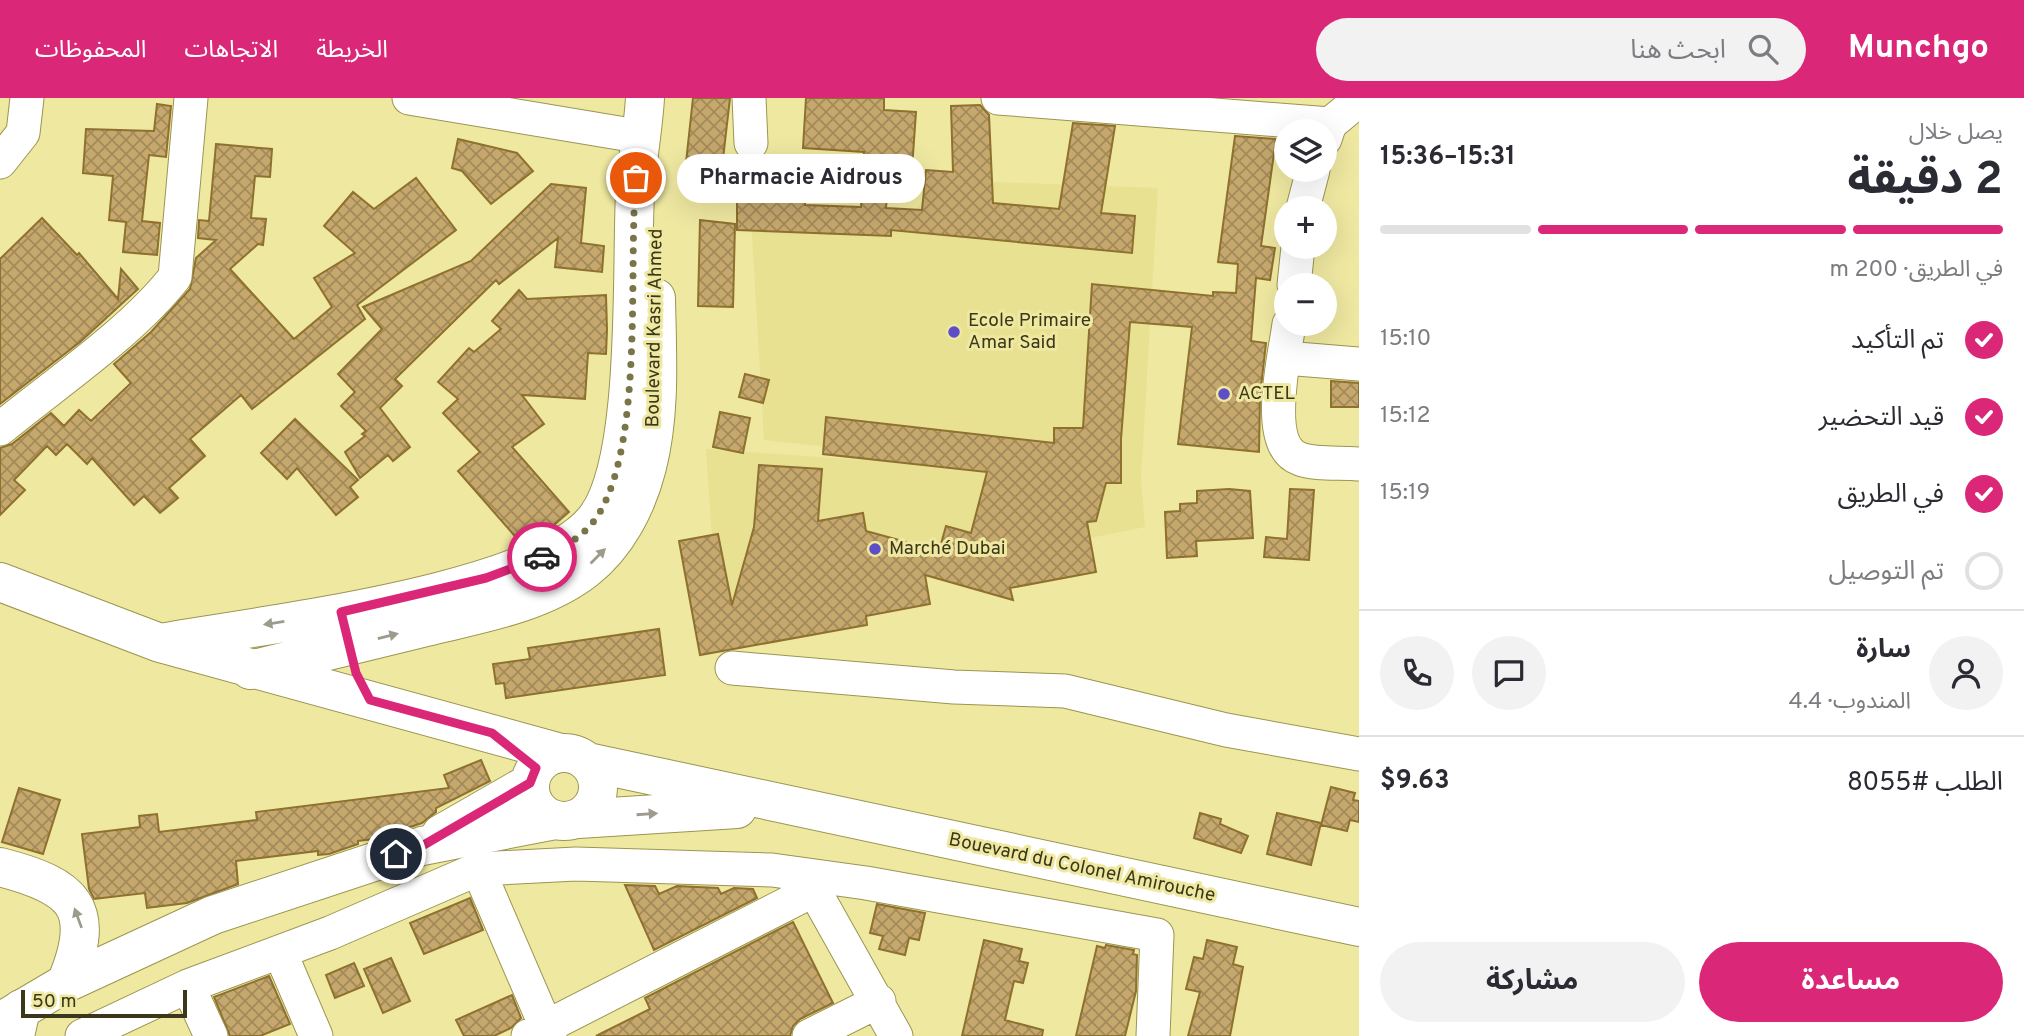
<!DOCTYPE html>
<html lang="ar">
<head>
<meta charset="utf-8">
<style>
	:root { --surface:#fff; --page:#f2f2f3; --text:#2b2b33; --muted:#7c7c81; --line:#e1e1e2; --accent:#db2777 }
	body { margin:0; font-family:Overpass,"Noto Sans Arabic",sans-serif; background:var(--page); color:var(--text); direction:rtl; height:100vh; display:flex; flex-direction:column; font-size:26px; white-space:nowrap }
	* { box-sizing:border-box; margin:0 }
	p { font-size:23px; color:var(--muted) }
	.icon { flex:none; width:38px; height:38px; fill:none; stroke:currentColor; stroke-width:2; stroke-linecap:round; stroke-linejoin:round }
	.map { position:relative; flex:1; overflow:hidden; direction:ltr }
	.panel { display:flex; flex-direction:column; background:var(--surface); width:665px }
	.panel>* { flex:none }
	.buttons { position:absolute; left:1274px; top:21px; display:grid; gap:14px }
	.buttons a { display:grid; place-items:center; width:63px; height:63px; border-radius:50%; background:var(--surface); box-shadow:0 7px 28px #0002; font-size:35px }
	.scale { position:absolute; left:21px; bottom:18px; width:166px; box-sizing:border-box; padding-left:7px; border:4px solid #3a371a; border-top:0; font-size:19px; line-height:24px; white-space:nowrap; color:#3a371a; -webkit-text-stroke:5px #efe8a1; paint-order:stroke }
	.pin { position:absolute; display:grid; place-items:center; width:60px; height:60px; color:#fff; margin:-30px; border:4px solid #fff; border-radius:50%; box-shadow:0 2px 7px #0007 }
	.courier { position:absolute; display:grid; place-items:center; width:70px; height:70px; margin:-35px; border:5px solid #db2777; border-radius:50%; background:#fff; color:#222; box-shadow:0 2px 9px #0007 }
	.bubble { position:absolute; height:49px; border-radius:24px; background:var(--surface); box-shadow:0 7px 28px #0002; font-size:23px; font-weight:700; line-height:49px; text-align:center; direction:rtl }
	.overview em { font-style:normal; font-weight:700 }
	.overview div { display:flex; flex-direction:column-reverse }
	.overview { display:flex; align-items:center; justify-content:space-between; height:119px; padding:0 21px }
	h1 { font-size:46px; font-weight:700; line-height:52px }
	.bar { display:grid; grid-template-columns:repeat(4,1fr); gap:10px 7px; align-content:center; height:84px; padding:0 21px }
	.bar i { height:9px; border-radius:5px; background:var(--line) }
	.bar .active { background:var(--accent) }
	.bar p { grid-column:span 4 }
	.line { display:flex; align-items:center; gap:18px; padding:0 21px; border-top:2px solid var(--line) }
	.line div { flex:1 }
	.round { display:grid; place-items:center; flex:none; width:74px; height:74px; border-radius:37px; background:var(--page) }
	ol { padding:0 21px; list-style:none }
	li { display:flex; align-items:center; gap:21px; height:77px }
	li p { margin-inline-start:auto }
	li .icon { padding:7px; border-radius:50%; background:var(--accent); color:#fff; stroke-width:4 }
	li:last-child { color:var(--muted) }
	li i { width:38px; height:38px; border:4px solid var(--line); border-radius:50% }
	.action { display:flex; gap:14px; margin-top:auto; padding:14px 21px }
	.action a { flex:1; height:80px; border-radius:42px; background:var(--accent); color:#fff; font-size:28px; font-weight:700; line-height:80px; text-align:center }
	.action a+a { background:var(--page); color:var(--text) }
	header { display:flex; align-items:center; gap:42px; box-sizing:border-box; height:98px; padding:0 35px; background:var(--accent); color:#fff }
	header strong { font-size:33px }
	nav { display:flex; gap:38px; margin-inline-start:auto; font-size:24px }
	.search { width:490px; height:63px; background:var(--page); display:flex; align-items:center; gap:18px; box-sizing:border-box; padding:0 24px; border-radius:38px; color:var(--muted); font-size:26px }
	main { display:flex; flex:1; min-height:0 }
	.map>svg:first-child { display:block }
</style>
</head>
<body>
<header>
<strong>Munchgo</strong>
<div class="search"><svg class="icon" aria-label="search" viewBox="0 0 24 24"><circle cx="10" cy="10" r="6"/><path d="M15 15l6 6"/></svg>ابحث هنا</div>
<nav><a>الخريطة</a><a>الاتجاهات</a><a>المحفوظات</a></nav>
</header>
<main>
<section class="panel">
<div class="overview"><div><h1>2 دقيقة</h1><p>يصل خلال</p></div><em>15:31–15:36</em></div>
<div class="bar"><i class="active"></i><i class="active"></i><i class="active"></i><i></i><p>في الطريق · 200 m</p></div>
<ol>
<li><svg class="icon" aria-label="check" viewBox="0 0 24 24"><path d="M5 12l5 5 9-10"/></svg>تم التأكيد<p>15:10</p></li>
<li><svg class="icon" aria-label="check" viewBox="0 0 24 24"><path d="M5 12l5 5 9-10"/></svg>قيد التحضير<p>15:12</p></li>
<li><svg class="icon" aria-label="check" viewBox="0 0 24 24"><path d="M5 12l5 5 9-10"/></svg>في الطريق<p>15:19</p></li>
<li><i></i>تم التوصيل</li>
</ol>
<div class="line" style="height:126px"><a class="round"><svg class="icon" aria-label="person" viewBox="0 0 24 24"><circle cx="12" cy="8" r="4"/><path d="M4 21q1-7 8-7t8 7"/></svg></a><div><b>سارة</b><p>المندوب · 4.4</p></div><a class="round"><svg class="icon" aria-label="chat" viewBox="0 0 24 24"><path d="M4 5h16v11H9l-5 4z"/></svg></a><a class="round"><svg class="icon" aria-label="phone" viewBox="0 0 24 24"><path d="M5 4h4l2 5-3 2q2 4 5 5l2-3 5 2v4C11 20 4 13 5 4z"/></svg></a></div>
<div class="line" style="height:91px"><div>الطلب #8055</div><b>$9.63</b></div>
<div class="action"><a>مساعدة</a><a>مشاركة</a></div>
</section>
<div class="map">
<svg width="1359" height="938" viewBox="0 0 1359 938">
	<defs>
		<pattern id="building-cross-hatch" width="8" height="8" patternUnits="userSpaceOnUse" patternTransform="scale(1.75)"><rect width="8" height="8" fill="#c6a86d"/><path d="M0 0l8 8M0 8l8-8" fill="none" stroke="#a28a59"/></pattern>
	</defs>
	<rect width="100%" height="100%" fill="#efe8a1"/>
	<path fill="#e8e191" d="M 939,82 L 1158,90 L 1141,381 L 1145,429 L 931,472 L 718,530 L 706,351 L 1110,379 L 764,342 L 751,120 L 904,125 Z"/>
	<path fill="url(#building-cross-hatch)" stroke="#8e702f" stroke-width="2" d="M 693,0 L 730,0 L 720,87 L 684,83 Z
		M 806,0 L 884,0 L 884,12 L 916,14 L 912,71 L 889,70 L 886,110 L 922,112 L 926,72 L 953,74 L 951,8 L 980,7 L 989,17 L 993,105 L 1059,111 L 1073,25 L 1115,28 L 1101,115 L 1135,118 L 1132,155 L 891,132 L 891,138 L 737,132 L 737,90 L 761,90 L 761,80 L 806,82 L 805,107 L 861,109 L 864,54 L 803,50 Z
		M 157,6 L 171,8 L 166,59 L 149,57 L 142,123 L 160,125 L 157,157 L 123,154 L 126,124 L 109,122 L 113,78 L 83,75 L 86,31 L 154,33 Z
		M 1235,38 L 1276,41 L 1261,148 L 1275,150 L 1270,182 L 1256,180 L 1251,243 L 1266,245 L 1260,298 L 1259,354 L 1178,346 L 1192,229 L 1130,224 L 1121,341 L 1121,385 L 1106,385 L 1096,423 L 1087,424 L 1096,474 L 1010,490 L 1013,502 L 925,477 L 930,506 L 866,518 L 867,527 L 700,557 L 679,443 L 718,436 L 732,507 L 754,429 L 759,367 L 822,371 L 818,423 L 863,415 L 866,433 L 939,453 L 946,428 L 971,435 L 987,374 L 823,356 L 826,319 L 1054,345 L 1054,330 L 1083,330 L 1092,186 L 1213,198 L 1213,194 L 1236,195 L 1238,166 L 1218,164 Z
		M 458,41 L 517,55 L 533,73 L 491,106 L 462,73 L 452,70 Z
		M 216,46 L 272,51 L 270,79 L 255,78 L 251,120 L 266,121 L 263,147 L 258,146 L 230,171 L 294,241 L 332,209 L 314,180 L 355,155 L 324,128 L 353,94 L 374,111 L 416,80 L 456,132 L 357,207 L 365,221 L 252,311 L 241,297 L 190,341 L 205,358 L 169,390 L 178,400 L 160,415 L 144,398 L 134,407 L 92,360 L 87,366 L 67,346 L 56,357 L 47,348 L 14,382 L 25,392 L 0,417 L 0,350 L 12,346 L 51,315 L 64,328 L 79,312 L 91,323 L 131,285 L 114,266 L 151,234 L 190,191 L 196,160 L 216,142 L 198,140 L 199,122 L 209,123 Z
		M 551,86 L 586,90 L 581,145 L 604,148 L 602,174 L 555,169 L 558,140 L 499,186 L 496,182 L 395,281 L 402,288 L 380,310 L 410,349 L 393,363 L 388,357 L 360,380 L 345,354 L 365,338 L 362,336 L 366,333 L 341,308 L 355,294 L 338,276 L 382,231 L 363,209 L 471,163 Z
		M 42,120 L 77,157 L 79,155 L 118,201 L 121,171 L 138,191 L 80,244 L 0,306 L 0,161 Z
		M 700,122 L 735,126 L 733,209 L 698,208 Z
		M 519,192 L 527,201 L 606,197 L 607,232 L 606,256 L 588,255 L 585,301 L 522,297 L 544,326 L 512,349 L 569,414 L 554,427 L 520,444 L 458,373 L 480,354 L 443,315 L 458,301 L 438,284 L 469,250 L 474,254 L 501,231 L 492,223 Z
		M 745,276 L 769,282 L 763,305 L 739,299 Z
		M 1331,283 L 1359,285 L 1359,309 L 1331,309 Z
		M 720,314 L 750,320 L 743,355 L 713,349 Z
		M 295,321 L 358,382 L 350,389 L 358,399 L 336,417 L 297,370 L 287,381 L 261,355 Z
		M 1229,391 L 1250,393 L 1253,440 L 1196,443 L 1197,458 L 1167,460 L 1165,414 L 1180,413 L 1180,406 L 1197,405 L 1197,393 Z
		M 1290,391 L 1314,392 L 1309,462 L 1264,459 L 1266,439 L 1287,441 Z
		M 659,531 L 665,577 L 506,600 L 504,585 L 496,586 L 493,566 L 530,561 L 528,550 Z
		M 481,662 L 490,683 L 436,710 L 436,714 L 422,725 L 374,741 L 358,743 L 358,746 L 329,756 L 318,757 L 318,753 L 236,763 L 238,786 L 187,805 L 147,810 L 145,795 L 94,801 L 89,791 L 82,736 L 140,729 L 139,718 L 157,716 L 159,734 L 257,722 L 256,714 L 449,690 L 444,677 Z
		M 1331,689 L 1355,695 L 1353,702 L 1359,703 L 1359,724 L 1350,722 L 1347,733 L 1321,727 Z
		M 19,690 L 60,702 L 43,756 L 2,744 Z
		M 1200,715 L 1221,721 L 1220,726 L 1248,738 L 1241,755 L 1194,740 Z
		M 1277,715 L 1321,725 L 1311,767 L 1267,756 Z
		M 625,787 L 655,788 L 659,796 L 677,788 L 718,790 L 721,796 L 734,790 L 753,791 L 757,800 L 654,852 Z
		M 470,800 L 483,832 L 424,856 L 410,825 Z
		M 877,806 L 925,815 L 919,842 L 909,840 L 905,857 L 879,851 L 883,838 L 870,835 Z
		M 793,824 L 833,905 L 800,921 L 793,928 L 790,938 L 596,938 L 650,911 L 645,900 Z
		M 984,842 L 1022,851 L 1019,863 L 1028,865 L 1023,885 L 1014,883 L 1005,922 L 1043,932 L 1042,938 L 962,938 Z
		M 1207,842 L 1237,849 L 1233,866 L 1243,869 L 1230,938 L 1188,938 L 1200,894 L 1186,891 L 1194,859 L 1203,861 Z
		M 1106,847 L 1134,852 L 1133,856 L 1137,857 L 1136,893 L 1125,938 L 1076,938 L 1097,848 L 1105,850 Z
		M 391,860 L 410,903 L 383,915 L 364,871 Z
		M 354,865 L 364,888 L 335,900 L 326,877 Z
		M 269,878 L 290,926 L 260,938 L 230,938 L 214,899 Z
		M 512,897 L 521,920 L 511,930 L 494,938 L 464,938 L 456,922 Z"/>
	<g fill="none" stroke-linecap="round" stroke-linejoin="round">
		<g stroke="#9b9550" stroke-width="35">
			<path id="minor" d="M 409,0 L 643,39
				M 749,0 L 751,45
				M 998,0 L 1330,26
				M 1325,41 L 1330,26 L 1359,2
				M 0,64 L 23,35 L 27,0
				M 1303,110 L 1313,72
				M 1294,187 L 1298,149
				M 1289,226 C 1285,257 1262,348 1300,361 C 1316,367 1341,364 1359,366
				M 1285,260 L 1359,266
				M 0,331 C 56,285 131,235 175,179 L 191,0
				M 732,570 L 954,589 L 1065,593 L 1226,632 L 1359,656
				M 478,771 L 550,938
				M 796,784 L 814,792 L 896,938
				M 280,854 L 316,938
				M 188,888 L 211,938
				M 82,938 L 188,888 L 330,835 L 478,771 L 576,766 L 772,772 L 866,785 L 1157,837 L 1153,938
				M 528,938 L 814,792
				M 809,938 L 879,903"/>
		</g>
		<g stroke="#9b9550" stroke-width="40">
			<path id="major" d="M 0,484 L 160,545 L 561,655
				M 160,545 C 258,527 541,496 597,419 C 640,359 631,172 635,95 C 637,63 643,32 645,0
				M 250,572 C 309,558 367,543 426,529 C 479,516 541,506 585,472 C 617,447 637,408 647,369 C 661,314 657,256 656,200
				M530 689a34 34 0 1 1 68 0a34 34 0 1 1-68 0Z
				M 588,664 L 1359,829
				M 578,721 L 737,711
				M 441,736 L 530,685
				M 0,924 L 66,885 L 213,817 L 422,748 L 555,722"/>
		</g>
		<g stroke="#9b9550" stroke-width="40">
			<path id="highway" d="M 0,769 C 74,788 98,809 66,885
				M 15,938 L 21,911"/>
		</g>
		<use href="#minor" stroke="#fff" stroke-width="33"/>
		<use href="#major" stroke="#fff" stroke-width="38"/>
		<use href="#highway" stroke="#fff" stroke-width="38"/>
	</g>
	<defs><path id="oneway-solid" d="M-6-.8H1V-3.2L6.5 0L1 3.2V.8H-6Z" transform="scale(1.75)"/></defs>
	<g fill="#9c9b8c">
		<use href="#oneway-solid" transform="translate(598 458) rotate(-45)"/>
		<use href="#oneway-solid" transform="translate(274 525) rotate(171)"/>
		<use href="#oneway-solid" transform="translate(388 538) rotate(-14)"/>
		<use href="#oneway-solid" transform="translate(647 716) rotate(-4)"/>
		<use href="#oneway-solid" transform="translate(78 820) rotate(-110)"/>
	</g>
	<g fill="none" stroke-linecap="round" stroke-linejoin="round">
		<path stroke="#797549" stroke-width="7" stroke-dasharray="0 12.6" d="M 542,459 C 565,450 588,435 600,414 C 644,337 628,170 636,80"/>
		<path stroke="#db2777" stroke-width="9" d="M 396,756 L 422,748 L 530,685 L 536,670 L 492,635 L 370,602 L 356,575 L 341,514 L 486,480 L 542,459"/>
	</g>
	<g fill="#5d4dc6" stroke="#efe8a1" stroke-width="2.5">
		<circle cx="954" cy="234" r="7"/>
		<circle cx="1224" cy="296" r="7"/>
		<circle cx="875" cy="451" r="7"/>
	</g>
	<g text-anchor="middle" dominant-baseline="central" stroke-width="6" stroke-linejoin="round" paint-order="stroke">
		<g font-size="19" fill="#3a371a" stroke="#efe8a1" text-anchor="start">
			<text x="968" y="223">Ecole Primaire<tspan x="968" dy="22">Amar Said</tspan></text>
			<text x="1238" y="296">ACTEL</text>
			<text x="889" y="451">Marché Dubai</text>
		</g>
		<g font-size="19" fill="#3a371a" stroke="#efe8a1">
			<text transform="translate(655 230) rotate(-89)">Boulevard Kasri Ahmed</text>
			<text transform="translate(1082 770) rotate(12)">Bouevard du Colonel Amirouche</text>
		</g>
	</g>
</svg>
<div class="buttons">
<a><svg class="icon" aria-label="layers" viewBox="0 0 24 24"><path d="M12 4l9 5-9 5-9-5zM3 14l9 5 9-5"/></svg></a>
<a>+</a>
<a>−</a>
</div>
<div class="scale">50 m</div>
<div class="pin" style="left:636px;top:80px;background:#ea580c"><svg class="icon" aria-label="bag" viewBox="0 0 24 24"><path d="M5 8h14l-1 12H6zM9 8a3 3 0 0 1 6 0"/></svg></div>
<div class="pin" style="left:396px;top:756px;background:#1f2937"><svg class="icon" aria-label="home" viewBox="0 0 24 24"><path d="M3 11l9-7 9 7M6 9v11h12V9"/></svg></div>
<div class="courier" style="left:542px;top:459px"><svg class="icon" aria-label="car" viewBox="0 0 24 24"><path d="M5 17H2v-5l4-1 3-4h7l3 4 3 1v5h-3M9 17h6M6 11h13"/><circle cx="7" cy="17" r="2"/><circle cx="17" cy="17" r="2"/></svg></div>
<div class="bubble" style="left:677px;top:56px;width:248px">Pharmacie Aidrous</div>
</div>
</main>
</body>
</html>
